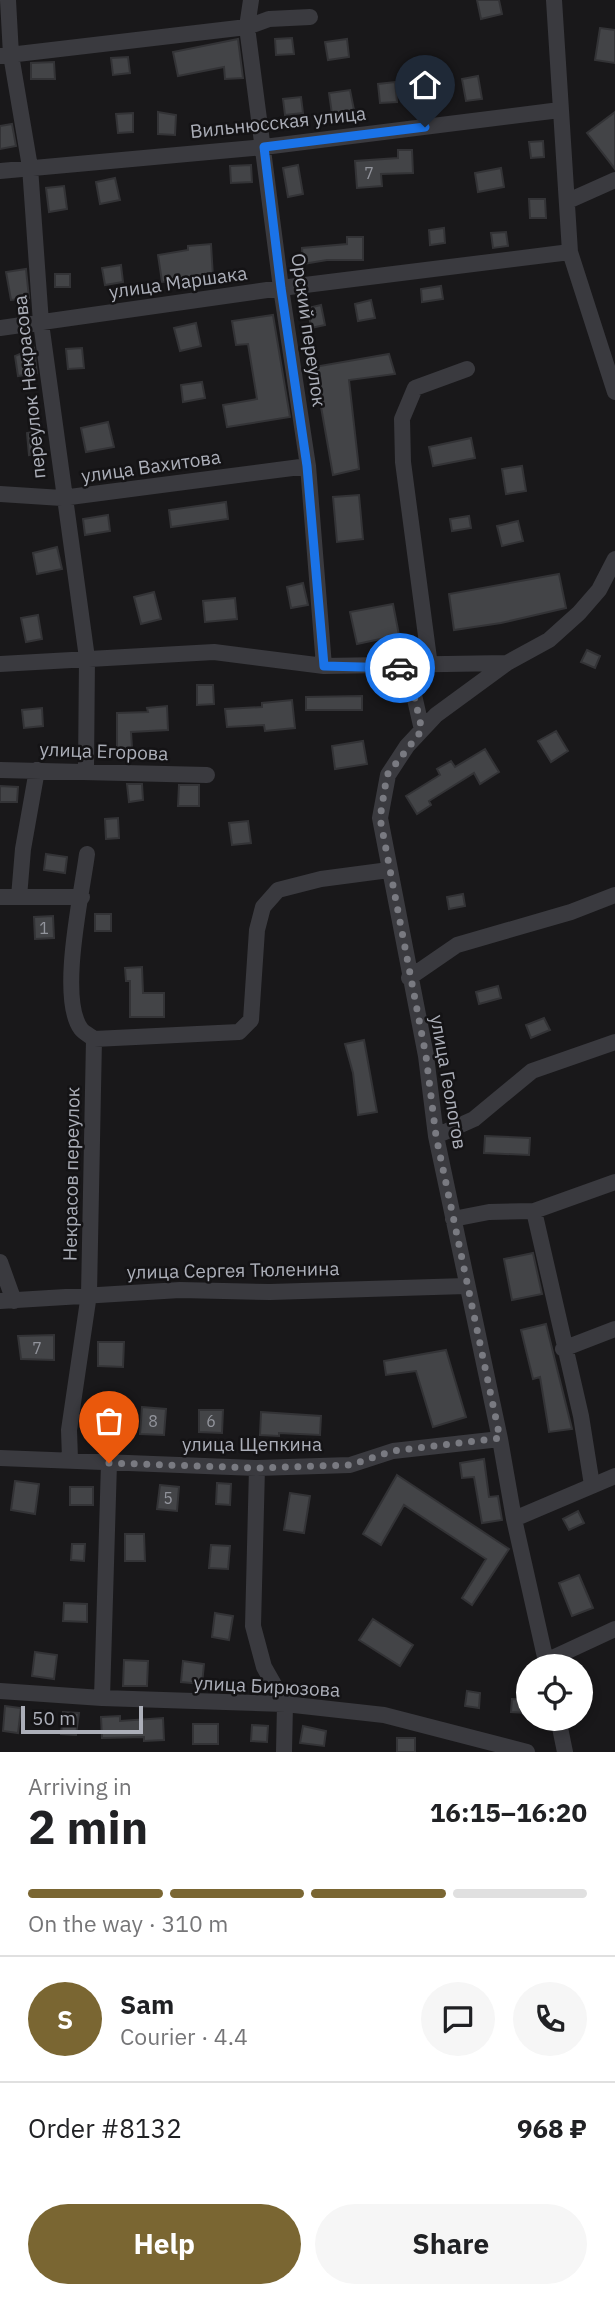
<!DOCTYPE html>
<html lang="en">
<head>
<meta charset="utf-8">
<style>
	:root { --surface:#fff; --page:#f6f6f6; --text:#202124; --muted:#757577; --line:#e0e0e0; --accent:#7a6632 }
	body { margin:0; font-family:"IBM Plex Sans",sans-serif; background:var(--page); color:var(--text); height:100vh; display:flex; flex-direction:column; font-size:26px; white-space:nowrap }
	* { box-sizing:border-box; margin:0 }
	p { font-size:23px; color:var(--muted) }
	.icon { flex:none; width:38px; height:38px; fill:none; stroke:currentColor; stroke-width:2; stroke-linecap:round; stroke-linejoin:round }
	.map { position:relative; height:1752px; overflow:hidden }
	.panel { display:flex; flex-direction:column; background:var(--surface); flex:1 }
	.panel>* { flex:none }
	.controls { position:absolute; left:516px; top:1654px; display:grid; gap:14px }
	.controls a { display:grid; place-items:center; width:77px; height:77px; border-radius:50%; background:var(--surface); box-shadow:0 4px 10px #0003; font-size:35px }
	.scale { position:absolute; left:21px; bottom:18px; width:122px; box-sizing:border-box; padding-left:7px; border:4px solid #acafb9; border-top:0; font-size:19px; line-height:24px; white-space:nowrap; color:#acafb9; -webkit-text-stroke:5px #141315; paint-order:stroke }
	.pin { position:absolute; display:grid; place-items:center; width:60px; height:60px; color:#fff; margin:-72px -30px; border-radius:50% 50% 50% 0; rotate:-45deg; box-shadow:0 0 7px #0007 }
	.pin .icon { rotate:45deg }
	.courier { position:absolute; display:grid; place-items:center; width:70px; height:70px; margin:-35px; border:5px solid #1a73e8; border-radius:50%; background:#fff; color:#222; box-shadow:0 2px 9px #0007 }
	.overview em { font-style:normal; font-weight:700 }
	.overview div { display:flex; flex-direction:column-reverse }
	.overview { display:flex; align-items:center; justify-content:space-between; height:119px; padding:0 28px }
	h1 { font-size:46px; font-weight:700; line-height:52px }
	.bar { display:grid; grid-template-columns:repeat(4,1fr); gap:10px 7px; align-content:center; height:84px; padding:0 28px }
	.bar i { height:9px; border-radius:5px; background:var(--line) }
	.bar .current { background:var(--accent) }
	.bar p { grid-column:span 4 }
	.line { display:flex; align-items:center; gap:18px; padding:0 28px; border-top:2px solid var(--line) }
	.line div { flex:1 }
	.round { display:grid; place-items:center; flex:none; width:74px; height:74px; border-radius:37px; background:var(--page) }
	.primary-button { display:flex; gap:14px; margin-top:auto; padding:14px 28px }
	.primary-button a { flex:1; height:80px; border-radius:42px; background:var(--accent); color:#fff; font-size:28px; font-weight:700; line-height:80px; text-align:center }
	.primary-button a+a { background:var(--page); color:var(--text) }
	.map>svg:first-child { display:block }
</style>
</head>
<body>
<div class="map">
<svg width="615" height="1752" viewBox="0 0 615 1752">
	<rect width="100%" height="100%" fill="#19181a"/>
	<path fill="#434447" stroke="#333336" stroke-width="2" d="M 477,0 L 499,0 L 502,14 L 481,19 Z
		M 600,28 L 615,30 L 615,63 L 595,60 Z
		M 292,38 L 294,54 L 276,55 L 275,39 Z
		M 238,39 L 243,78 L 225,79 L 224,67 L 178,76 L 173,52 Z
		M 347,39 L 349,57 L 328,60 L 325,42 Z
		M 128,57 L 130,73 L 113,75 L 111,58 Z
		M 54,62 L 55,79 L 31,79 L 31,63 Z
		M 478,76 L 482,99 L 466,101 L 462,79 Z
		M 435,79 L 437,101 L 422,103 L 419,80 Z
		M 395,82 L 397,102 L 380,103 L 378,84 Z
		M 350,90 L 354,110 L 332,114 L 329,93 Z
		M 301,97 L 303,113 L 285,115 L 283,99 Z
		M 158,112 L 176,115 L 175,135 L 158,134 Z
		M 615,112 L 615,169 L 587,133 Z
		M 133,113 L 133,132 L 118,133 L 116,114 Z
		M 12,124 L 16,146 L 0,149 L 0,126 Z
		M 543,141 L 544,157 L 531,158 L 529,142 Z
		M 398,150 L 412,150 L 413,173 L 381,174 L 382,186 L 357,188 L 355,161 L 398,158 Z
		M 251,165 L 252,182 L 231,183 L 230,166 Z
		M 298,165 L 303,194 L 288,197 L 283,168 Z
		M 501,168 L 504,187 L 478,192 L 475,173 Z
		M 115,178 L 120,200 L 100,204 L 96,182 Z
		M 64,186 L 67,209 L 49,212 L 46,188 Z
		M 529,199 L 545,199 L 546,218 L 530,218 Z
		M 444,228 L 445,243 L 430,245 L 429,230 Z
		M 506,232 L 508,246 L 493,248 L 491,233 Z
		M 347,237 L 363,237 L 363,260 L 327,260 L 303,264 L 302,248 L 347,244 Z
		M 211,244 L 213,277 L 162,282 L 158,255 L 188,250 L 188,246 Z
		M 121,265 L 123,282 L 105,285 L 102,268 Z
		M 26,269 L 29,298 L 11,300 L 6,272 Z
		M 55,274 L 70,274 L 70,287 L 55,287 Z
		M 441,286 L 443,299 L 422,302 L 421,289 Z
		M 371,300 L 375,318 L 358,321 L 355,304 Z
		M 321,305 L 325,325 L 311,328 L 308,308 Z
		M 273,315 L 290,417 L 227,427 L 223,405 L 257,399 L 248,344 L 236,345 L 232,321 Z
		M 196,323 L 201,346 L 180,351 L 174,328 Z
		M 34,348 L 37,373 L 18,376 L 15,356 Z
		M 82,348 L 84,368 L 68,369 L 66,349 Z
		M 389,354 L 395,374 L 349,380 L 359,469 L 333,475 L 314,367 Z
		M 202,382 L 205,398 L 183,402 L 181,385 Z
		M 108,422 L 114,447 L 86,452 L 81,428 Z
		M 40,431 L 43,453 L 29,455 L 27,433 Z
		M 471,438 L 475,458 L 433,466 L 429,447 Z
		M 522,466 L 526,491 L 506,494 L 502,469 Z
		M 359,495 L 363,539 L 337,542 L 333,497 Z
		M 226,502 L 228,519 L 171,527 L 169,510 Z
		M 108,515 L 110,531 L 85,535 L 83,519 Z
		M 469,516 L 471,528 L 452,531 L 450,519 Z
		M 518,521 L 523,541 L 502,546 L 497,526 Z
		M 57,547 L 62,569 L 37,574 L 33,553 Z
		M 559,574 L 566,608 L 501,623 L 454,630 L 449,594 Z
		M 303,583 L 308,605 L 291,608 L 287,587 Z
		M 154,592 L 161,619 L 141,624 L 134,597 Z
		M 235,598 L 237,619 L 205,622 L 203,601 Z
		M 393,604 L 399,635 L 357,644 L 350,612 Z
		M 38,615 L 42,639 L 26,642 L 21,618 Z
		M 587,650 L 600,656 L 595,668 L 581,662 Z
		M 197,685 L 213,685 L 214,704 L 197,705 Z
		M 362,696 L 362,710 L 306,710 L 306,697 Z
		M 292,700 L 295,728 L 265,731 L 264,725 L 227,727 L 225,709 L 262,707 L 262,703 Z
		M 167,706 L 168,730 L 131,732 L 132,748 L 117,748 L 117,713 L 148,712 L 147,708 Z
		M 42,708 L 43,726 L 24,728 L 22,710 Z
		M 556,731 L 568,751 L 551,762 L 538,741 Z
		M 363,741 L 367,764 L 335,769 L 332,746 Z
		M 485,749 L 499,772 L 480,784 L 474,773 L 429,801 L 431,805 L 417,814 L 406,796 L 440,775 L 437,769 L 451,761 L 455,767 Z
		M 127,784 L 142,784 L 143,800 L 129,802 Z
		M 179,785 L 199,785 L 199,806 L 178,806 Z
		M 0,786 L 18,787 L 17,802 L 0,802 Z
		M 118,818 L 119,838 L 106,839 L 105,819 Z
		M 248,821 L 251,843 L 232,845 L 229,823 Z
		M 46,854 L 67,857 L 65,873 L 44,870 Z
		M 463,894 L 465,906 L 449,909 L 447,897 Z
		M 95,914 L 111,914 L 111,931 L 95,931 Z
		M 53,916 L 54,938 L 35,939 L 34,917 Z
		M 142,967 L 143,993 L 164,993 L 164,1017 L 130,1017 L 130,981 L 126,981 L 125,968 Z
		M 498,986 L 501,998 L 479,1004 L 476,992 Z
		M 544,1018 L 550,1030 L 531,1038 L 526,1025 Z
		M 364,1040 L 377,1112 L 358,1115 L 353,1073 L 345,1044 Z
		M 485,1136 L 530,1138 L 529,1155 L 484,1153 Z
		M 533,1253 L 542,1294 L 512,1300 L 504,1259 Z
		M 546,1324 L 572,1429 L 549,1432 L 540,1377 L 533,1379 L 521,1330 Z
		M 54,1335 L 54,1360 L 21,1359 L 18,1336 Z
		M 98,1342 L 124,1342 L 123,1367 L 98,1366 Z
		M 446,1350 L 466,1417 L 433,1427 L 416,1371 L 386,1375 L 384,1361 Z
		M 142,1407 L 166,1409 L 164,1435 L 140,1434 Z
		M 91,1410 L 112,1411 L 111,1434 L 90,1433 Z
		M 199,1410 L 223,1410 L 222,1433 L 199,1432 Z
		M 261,1412 L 321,1416 L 320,1435 L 279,1433 L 279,1436 L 260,1435 Z
		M 484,1459 L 489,1497 L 498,1496 L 502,1520 L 482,1523 L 474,1477 L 462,1478 L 460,1463 Z
		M 397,1475 L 509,1549 L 472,1605 L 462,1598 L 486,1559 L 404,1505 L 381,1545 L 363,1534 Z
		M 15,1481 L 39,1484 L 35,1514 L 11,1510 Z
		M 217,1483 L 231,1484 L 230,1505 L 216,1504 Z
		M 160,1485 L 179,1487 L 177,1511 L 157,1509 Z
		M 70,1487 L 93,1487 L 93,1505 L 70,1505 Z
		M 290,1493 L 310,1496 L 304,1533 L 284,1530 Z
		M 578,1511 L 584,1523 L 569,1530 L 563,1519 Z
		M 125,1534 L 144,1534 L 145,1561 L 125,1561 Z
		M 72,1544 L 85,1544 L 84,1561 L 71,1560 Z
		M 211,1545 L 230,1546 L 228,1569 L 209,1568 Z
		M 579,1575 L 593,1608 L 572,1616 L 559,1583 Z
		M 64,1603 L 87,1604 L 87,1622 L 63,1621 Z
		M 215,1613 L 233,1616 L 229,1640 L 212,1637 Z
		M 373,1619 L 413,1645 L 400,1666 L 359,1640 Z
		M 35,1652 L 57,1655 L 54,1679 L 32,1676 Z
		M 124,1660 L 148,1661 L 147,1686 L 123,1686 Z
		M 183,1661 L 204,1664 L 202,1684 L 181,1682 Z
		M 467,1691 L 480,1693 L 479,1708 L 465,1706 Z
		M 512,1699 L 527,1700 L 526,1713 L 511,1712 Z
		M 5,1706 L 21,1708 L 18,1733 L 3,1731 Z
		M 63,1712 L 79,1713 L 76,1735 L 61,1734 Z
		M 120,1716 L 120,1721 L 163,1718 L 164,1740 L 144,1741 L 144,1737 L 102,1738 L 101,1717 Z
		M 193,1724 L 218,1724 L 218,1744 L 193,1744 Z
		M 252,1725 L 268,1726 L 267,1742 L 251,1741 Z
		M 303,1726 L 326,1731 L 324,1746 L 300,1743 Z
		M 397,1738 L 415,1738 L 415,1752 L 397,1752 Z"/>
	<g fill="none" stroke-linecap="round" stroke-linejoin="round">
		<path stroke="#3a3a3f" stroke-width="16" d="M 8,0 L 11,55 L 30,167 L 41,323 L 87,658 L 86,770
			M 251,0 L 247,27 L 281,288 L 308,466 L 324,666
			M 554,0 L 570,252 L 615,392
			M 0,56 L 247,27 L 269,19 L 310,17
			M 0,171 L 264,147 L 560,110
			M 568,201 L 615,180
			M 0,328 L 281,288 L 570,252
			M 0,494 L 62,498 L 308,466
			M 0,664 L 214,652 L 324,666 L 507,663
			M 399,666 L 414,695 L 422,730
			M 430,666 L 403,462 L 402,419 L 415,388 L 467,369
			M 0,770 L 207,775
			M 0,897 L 82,897
			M 19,897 L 23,849 L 37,770
			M 409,978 L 457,945 L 571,912 L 615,895
			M 94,1039 L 239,1032 L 251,1020 L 257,930 L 263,907 L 278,890 L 321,879 L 389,870
			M 436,1136 L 474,1119 L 532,1071 L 615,1042
			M 534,1211 L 581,1416 L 592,1485
			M 453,1219 L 489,1212 L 534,1211 L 615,1182
			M 0,1262 L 14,1301
			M 0,1301 L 180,1290 L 270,1292 L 466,1286
			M 563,1349 L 615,1329
			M 0,1458 L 257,1468 L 350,1465 L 393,1451 L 500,1439
			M 70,1459 L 69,1430 L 89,1294 L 94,1039 C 91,1036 84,1033 81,1029 C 58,998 82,893 87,854
			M 257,1468 L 253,1626 L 264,1667 L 285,1704 L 284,1752
			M 514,1519 L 615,1476
			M 546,1661 L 615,1629
			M 547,1666 L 514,1519 L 500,1439 L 436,1136 L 426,1056 L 380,818 L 388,775 L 407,746 L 436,715 L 507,663 L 549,640 L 579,613 L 599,590 L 615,559
			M 0,1691 L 102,1698 L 285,1704 L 384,1715 L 527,1752
			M 102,1698 L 109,1463
			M 558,1718 L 565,1752"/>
	</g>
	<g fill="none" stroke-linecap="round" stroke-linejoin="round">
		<path stroke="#797a81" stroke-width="7" stroke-dasharray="0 12.6" d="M 109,1463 L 257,1468 L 350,1465 L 393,1451 L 500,1438 L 436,1136 L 426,1056 L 380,818 L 387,775 L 422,730 L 414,695 L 400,668"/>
		<path stroke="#1a73e8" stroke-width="9" d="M 400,668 L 324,666 L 307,466 L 281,288 L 264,147 L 425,127"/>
	</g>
	<g text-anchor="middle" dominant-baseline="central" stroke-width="5" stroke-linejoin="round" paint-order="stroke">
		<g font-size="16" fill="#92949c">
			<text x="369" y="173">7</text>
			<text x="44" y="928">1</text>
			<text x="37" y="1348">7</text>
			<text x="153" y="1421">8</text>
			<text x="211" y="1421">6</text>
			<text x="168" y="1498">5</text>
		</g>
		<g font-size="19" fill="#acafb9" stroke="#141315">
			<text transform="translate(278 122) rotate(-6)">Вильнюсская улица</text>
			<text transform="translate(178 282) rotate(-8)">улица Маршака</text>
			<text transform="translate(309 330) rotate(82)">Орский переулок</text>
			<text transform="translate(29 387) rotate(-96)">переулок Некрасова</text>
			<text transform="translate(151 466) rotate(-8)">улица Вахитова</text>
			<text transform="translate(104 751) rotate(2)">улица Егорова</text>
			<text transform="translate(449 1082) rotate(80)">улица Геологов</text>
			<text transform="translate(71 1174) rotate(-89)">Некрасов переулок</text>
			<text transform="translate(233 1270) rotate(-1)">улица Сергея Тюленина</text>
			<text x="252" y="1444">улица Щепкина</text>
			<text transform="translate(267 1686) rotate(3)">улица Бирюзова</text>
		</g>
	</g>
</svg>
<div class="controls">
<a><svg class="icon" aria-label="locate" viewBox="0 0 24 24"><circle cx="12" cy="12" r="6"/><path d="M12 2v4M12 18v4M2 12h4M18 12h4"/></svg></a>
</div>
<div class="scale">50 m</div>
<div class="pin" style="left:109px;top:1463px;background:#ea580c"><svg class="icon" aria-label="bag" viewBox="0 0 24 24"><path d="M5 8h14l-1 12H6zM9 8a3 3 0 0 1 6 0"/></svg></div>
<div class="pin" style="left:425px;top:127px;background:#1f2937"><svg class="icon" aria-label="home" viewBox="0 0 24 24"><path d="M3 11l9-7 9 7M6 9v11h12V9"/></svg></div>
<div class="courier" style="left:400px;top:668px"><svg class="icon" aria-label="car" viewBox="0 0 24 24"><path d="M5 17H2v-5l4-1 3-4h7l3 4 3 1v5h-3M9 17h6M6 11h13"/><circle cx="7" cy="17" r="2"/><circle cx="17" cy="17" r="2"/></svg></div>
</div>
<section class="panel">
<div class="overview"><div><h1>2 min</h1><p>Arriving in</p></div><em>16:15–16:20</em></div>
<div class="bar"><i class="current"></i><i class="current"></i><i class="current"></i><i></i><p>On the way · 310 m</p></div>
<div class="line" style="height:126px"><b class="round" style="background:var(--accent);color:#fff">S</b><div><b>Sam</b><p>Courier · 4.4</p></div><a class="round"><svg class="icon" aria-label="chat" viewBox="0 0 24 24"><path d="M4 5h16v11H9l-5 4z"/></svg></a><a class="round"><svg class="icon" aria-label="phone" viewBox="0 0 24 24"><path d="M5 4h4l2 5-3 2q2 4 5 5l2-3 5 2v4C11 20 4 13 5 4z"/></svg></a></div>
<div class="line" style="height:91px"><div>Order #8132</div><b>968 ₽</b></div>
<div class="primary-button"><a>Help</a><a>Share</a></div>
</section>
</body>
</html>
